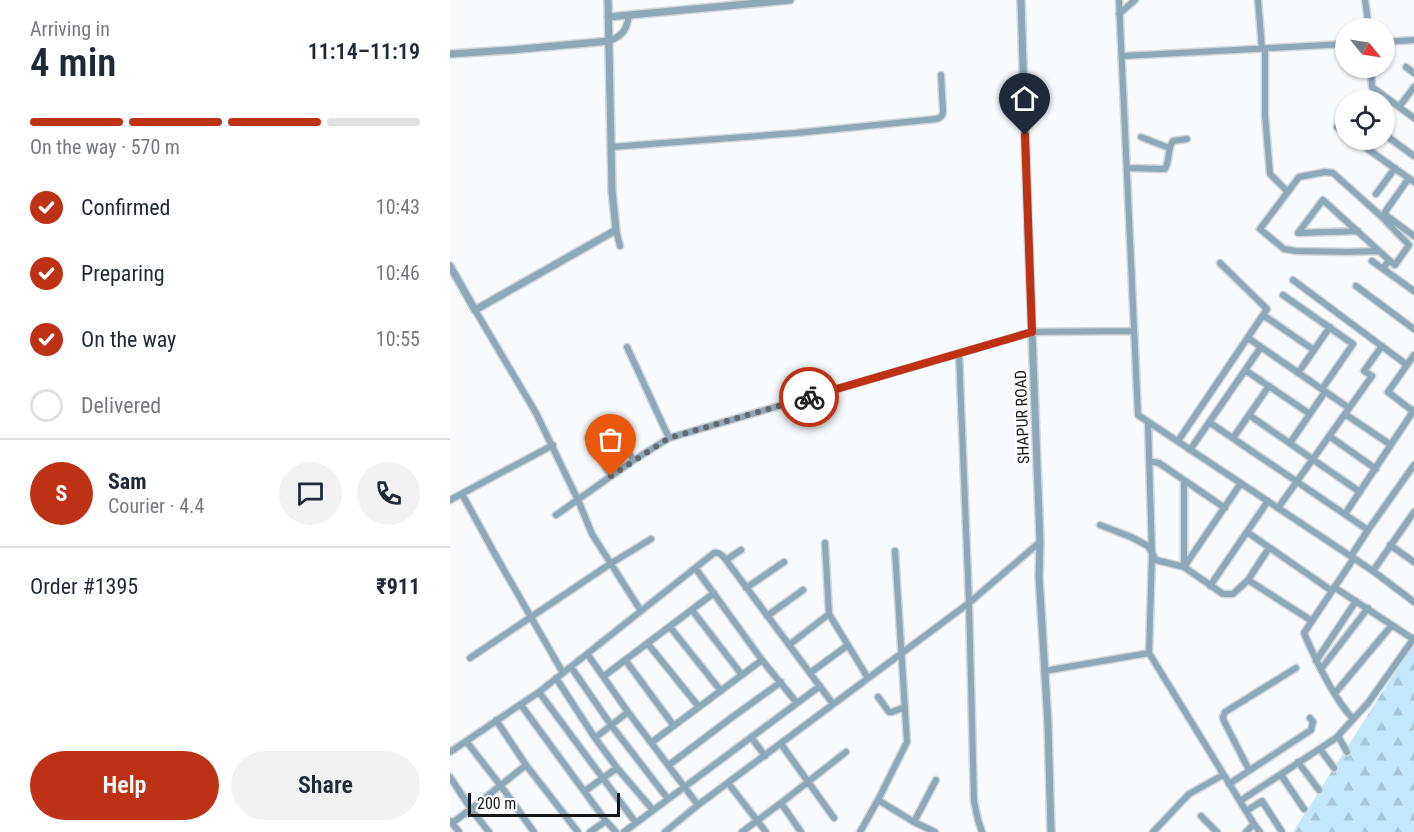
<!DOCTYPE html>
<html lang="en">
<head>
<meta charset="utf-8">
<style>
	:root { --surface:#fff; --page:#f2f2f3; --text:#1f2937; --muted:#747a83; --line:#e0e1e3; --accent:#bd3214 }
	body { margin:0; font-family:"Roboto Condensed",sans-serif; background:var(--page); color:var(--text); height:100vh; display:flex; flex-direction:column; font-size:22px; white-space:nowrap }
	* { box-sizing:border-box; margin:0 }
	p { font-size:20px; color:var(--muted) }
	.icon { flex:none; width:33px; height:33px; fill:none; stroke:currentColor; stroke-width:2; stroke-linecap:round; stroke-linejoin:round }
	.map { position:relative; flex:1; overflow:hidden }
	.details { display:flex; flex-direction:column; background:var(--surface); width:450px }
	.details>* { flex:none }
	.needle { width:39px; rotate:120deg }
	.buttons { position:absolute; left:885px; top:18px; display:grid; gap:12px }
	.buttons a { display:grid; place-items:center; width:60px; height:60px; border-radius:50%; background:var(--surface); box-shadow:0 2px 4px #0004; font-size:30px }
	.scale { position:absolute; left:18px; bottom:15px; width:152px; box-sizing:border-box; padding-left:6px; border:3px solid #16191a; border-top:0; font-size:16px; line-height:21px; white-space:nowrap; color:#16191a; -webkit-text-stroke:4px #fff; paint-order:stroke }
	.pin { position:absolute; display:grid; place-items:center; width:51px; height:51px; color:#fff; margin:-62px -26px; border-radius:50% 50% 50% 0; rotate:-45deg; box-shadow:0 0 6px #0007 }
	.pin .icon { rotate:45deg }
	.courier { position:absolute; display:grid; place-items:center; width:60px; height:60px; margin:-30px; border:4px solid #bd3214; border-radius:50%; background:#fff; color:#222; box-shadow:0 2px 8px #0007 }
	.head em { font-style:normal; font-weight:600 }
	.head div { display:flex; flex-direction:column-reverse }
	.head { display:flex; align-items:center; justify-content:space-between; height:102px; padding:0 30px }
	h1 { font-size:39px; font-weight:600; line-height:45px }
	.bar { display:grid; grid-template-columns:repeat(4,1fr); gap:9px 6px; align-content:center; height:72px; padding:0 30px }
	.bar i { height:8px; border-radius:4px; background:var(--line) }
	.bar .on { background:var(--accent) }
	.bar p { grid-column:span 4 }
	.line { display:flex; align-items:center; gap:15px; padding:0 30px; border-top:2px solid var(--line) }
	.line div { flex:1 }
	.round { display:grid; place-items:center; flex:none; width:63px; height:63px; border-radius:32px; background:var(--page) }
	ol { padding:0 30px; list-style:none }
	li { display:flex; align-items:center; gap:18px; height:66px }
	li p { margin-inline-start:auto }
	li .icon { padding:6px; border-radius:50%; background:var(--accent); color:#fff; stroke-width:4 }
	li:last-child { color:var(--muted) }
	li i { width:33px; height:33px; border:3px solid var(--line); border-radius:50% }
	.button { display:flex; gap:12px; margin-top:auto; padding:12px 30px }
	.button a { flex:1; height:69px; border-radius:36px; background:var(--accent); color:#fff; font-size:24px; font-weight:600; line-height:69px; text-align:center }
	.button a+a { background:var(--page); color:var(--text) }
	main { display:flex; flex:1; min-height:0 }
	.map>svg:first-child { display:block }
</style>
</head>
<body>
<main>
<section class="details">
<div class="head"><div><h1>4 min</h1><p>Arriving in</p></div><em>11:14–11:19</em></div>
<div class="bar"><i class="on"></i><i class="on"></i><i class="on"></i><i></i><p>On the way · 570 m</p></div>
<ol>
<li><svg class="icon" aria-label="check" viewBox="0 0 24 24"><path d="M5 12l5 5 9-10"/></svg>Confirmed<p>10:43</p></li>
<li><svg class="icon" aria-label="check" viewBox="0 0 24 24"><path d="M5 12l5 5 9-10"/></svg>Preparing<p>10:46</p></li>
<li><svg class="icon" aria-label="check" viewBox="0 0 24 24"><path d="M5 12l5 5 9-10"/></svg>On the way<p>10:55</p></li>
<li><i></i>Delivered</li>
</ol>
<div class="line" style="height:108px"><b class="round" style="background:var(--accent);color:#fff">S</b><div><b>Sam</b><p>Courier · 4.4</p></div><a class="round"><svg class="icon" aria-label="chat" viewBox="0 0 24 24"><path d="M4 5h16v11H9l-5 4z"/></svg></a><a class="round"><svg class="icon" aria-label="phone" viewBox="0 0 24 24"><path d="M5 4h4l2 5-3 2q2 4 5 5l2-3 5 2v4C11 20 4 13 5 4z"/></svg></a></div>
<div class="line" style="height:78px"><div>Order #1395</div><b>₹911</b></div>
<div class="button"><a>Help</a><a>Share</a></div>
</section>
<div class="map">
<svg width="964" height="832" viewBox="0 0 964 832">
	<defs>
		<pattern id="forest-firs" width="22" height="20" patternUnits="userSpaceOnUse" patternTransform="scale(1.5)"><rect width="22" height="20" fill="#c5e7fb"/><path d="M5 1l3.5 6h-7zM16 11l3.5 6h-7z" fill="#a8c6d7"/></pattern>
	</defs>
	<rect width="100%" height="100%" fill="#f7fbfe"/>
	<path fill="url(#forest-firs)" d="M 964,644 L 964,832 L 843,832 L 944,674 Z"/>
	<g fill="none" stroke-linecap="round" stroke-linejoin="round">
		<g stroke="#d3d7da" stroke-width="9">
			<path id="minor" d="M 669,0 L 688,415 L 923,571 L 964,602
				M 808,0 L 812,49
				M 915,0 L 919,28
				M 669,14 L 685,0
				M 159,41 C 173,36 177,29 179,15
				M 934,42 L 964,40
				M 815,49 L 815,115 L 820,174 L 838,192
				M 673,56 L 896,44
				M 956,67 L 964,73
				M 921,68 L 922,87 L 964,118
				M 949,107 L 964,87
				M 887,127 L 896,133
				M 934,134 L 964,156
				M 691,137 L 719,148
				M 905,140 L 964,182
				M 161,147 L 346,133 L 486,119 C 491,118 493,116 493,111 L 491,75
				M 677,168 L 715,169 C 720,161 717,149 723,141 L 737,139
				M 959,178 L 935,212 L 937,216 L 964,236
				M 926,194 L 945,168
				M 166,230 L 170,246
				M 908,231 L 848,233 L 873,200 L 939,260 L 933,269
				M 928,251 L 897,252 L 846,251 L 834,249 L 810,229 L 849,177 L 875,172 L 883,173 L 931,216 L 959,245 L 945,265 L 939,260
				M 922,261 L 964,291
				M 843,280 L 957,365
				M 906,286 L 964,329
				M 833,295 L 903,344 L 872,389
				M 25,310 L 86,413 L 128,500 L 142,534 L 191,611
				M 813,315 L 864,350
				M 798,338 L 899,408
				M 177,347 L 219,438
				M 509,353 L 519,603 L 524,801 L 528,820 L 532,832
				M 964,355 L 938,392 L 964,412
				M 795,370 L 860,414
				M 848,373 L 880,327
				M 895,414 L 941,445
				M 799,415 L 910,492
				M 698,422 L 702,554 L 699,653 L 804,824 L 796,832
				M 759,422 L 918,530
				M 157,426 L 184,460
				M 879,436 L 926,469
				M 138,438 L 161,476
				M 783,438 L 819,386
				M 728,441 L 817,309 L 770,263
				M 840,443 L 875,392
				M 740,450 L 811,347
				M 699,461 L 709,463 L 775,508
				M 12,494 L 46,556 L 113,673
				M 0,500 L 103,445
				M 828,508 L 922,376 L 914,371 L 932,346
				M 895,514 L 964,410
				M 106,515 L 184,460 L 219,438 L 582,332 L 683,331
				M 650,525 L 681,537 L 698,546 L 706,560 L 734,567 L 773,594 L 783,594 L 798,580 L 819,548
				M 797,532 L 882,591
				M 375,543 L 379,614 L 418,678
				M 940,545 L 964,562
				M 901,556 L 918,530 L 964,465
				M 276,560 L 291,550
				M 734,567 L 791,483
				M 734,567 L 734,480
				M 246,569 L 312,660 L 347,703
				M 923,571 L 964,512
				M 798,580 L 862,621
				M 760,586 L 818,501
				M 884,587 L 963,639
				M 296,588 L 334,562
				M 242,610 L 292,675
				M 317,616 L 353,590
				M 220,627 L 271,691
				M 198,644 L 249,707
				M 339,645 L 379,614
				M 138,655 L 178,712 L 248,805
				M 20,658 L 160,564 L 201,539
				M 176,661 L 224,726
				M 866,661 L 906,601
				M 121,667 L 161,725 L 218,799
				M 871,669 L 918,608
				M 594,671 L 699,653
				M 360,673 L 398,645
				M 154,676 L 264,593
				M 106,678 L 145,738 L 167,768 L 203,810
				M 89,692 L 186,823
				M 885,693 L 942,625
				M 428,697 L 439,712 L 442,712 L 455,707
				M 71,705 L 156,821 L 166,832
				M 903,719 C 883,697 866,661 854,633 L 904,558
				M 46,720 L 76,765 L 128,832
				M 888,736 L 897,752
				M 301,737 L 315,756
				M 145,738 L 178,712
				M 16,741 L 51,786 L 84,832
				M 202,742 L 312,660
				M 331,744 L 384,818
				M 870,749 L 884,768
				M 0,752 L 89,692 L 264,553 C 270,552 273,556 276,560 L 383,704
				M 848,762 L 869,790
				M 219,765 L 281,718 L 331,682
				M 799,770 L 774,721 L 773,717 L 775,712 L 846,668
				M 831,775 L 854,809
				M 0,777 L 21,809 L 39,832
				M 278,783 L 316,832
				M 779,784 L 861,730 L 863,722 L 860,718
				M 135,791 L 167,768
				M 428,800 L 464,822 L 485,832
				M 790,801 L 886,738 L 918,703 L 964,638
				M 331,803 L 351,832
				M 796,811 L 812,801 L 832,832
				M 751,816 L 767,832
				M 0,821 L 9,832
				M 464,822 L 486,780
				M 2,823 L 21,809 L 76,765
				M 804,824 L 810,832
				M 140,832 L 156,821
				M 174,832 L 370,686
				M 215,832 L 248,805 L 519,603 L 590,542
				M 292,832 L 331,803 L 396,752
				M 410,832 L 428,800 L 457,742 L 445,551
				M 703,832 L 739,794 L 773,775"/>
		</g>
		<g stroke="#d3d7da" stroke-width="10">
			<path id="tertiary" d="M 571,0 L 578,227 L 590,542 L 589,576 L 598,724 L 601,832
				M 158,17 L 340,0
				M 0,54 L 61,50 L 159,41
				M 0,266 L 25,310 L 166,230 L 162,191 L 158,0"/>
		</g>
		<use href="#minor" stroke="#8da8b8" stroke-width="6"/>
		<use href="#tertiary" stroke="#8da8b8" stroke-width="7"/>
	</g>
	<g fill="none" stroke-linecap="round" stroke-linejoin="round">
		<path stroke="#65686a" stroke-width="6" stroke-dasharray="0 10.8" d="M 161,476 L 219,438 L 359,397"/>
		<path stroke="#bd3214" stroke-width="8" d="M 359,397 L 582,332 L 575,135"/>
	</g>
	<g text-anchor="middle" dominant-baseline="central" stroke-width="5" stroke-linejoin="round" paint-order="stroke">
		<g font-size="16" fill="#16191a" stroke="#fff">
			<text transform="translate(572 417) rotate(-92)">SHAPUR ROAD</text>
		</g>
	</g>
</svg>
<div class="buttons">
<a><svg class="needle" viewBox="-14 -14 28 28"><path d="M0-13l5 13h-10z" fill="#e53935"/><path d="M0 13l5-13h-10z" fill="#747a83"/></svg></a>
<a><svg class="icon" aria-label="locate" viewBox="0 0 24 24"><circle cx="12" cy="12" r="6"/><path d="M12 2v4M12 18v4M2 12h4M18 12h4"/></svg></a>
</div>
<div class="scale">200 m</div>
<div class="pin" style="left:161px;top:476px;background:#ea580c"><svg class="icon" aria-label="bag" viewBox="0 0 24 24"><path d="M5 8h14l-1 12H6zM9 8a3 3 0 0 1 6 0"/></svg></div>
<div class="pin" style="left:575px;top:135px;background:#1f2937"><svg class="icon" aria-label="home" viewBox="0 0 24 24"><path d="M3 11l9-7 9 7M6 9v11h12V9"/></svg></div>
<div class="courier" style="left:359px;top:397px"><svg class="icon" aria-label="bike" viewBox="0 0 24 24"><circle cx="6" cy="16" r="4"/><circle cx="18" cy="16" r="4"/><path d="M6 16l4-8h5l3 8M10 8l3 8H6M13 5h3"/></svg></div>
</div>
</main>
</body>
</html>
